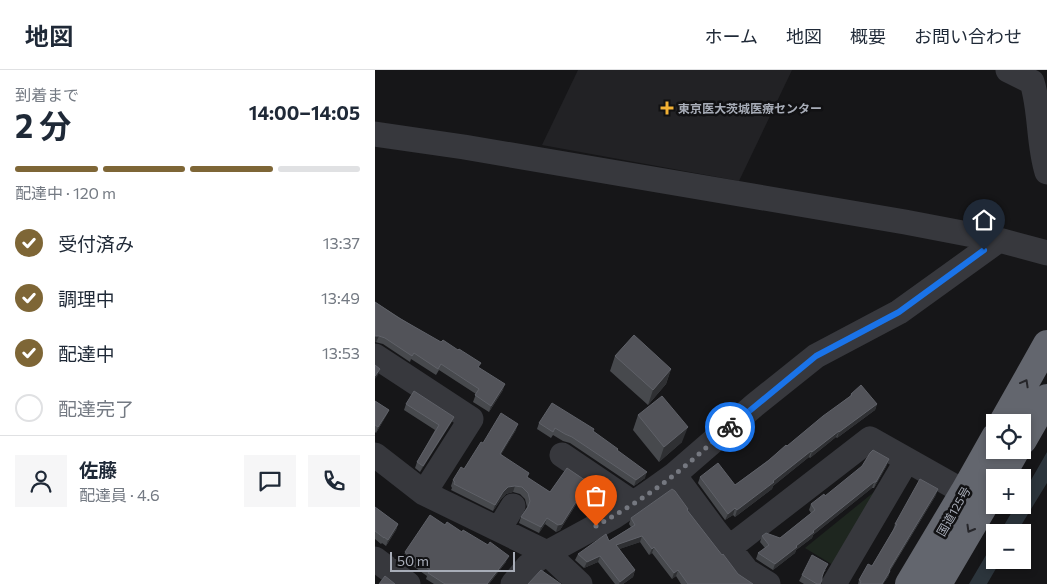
<!DOCTYPE html>
<html lang="ja">
<head>
<meta charset="utf-8">
<style>
	:root { --surface:#fff; --page:#f6f6f7; --text:#1f2937; --muted:#747a83; --line:#e0e1e3; --accent:#7e6636 }
	body { margin:0; font-family:Commissioner,"Noto Sans JP",sans-serif; background:var(--page); color:var(--text); height:100vh; display:flex; flex-direction:column; font-size:19px; white-space:nowrap }
	* { box-sizing:border-box; margin:0 }
	p { font-size:16px; color:var(--muted) }
	.icon { flex:none; width:28px; height:28px; fill:none; stroke:currentColor; stroke-width:2; stroke-linecap:round; stroke-linejoin:round }
	.map { position:relative; flex:1; overflow:hidden }
	.details { display:flex; flex-direction:column; background:var(--surface); width:375px }
	.details>* { flex:none }
	.tools { position:absolute; left:611px; top:344px; display:grid; gap:10px }
	.tools a { display:grid; place-items:center; width:45px; height:45px; border-radius:0px; background:var(--surface); box-shadow:0 2px 8px #0003; font-size:25px }
	.scale { position:absolute; left:15px; bottom:12px; width:125px; box-sizing:border-box; padding-left:5px; border:2px solid #a8adb8; border-top:0; font-size:14px; line-height:18px; white-space:nowrap; color:#a8adb8; -webkit-text-stroke:4px #111113; paint-order:stroke }
	.pin { position:absolute; display:grid; place-items:center; width:42px; height:42px; color:#fff; margin:-51px -21px; border-radius:50% 50% 50% 0; rotate:-45deg; box-shadow:0 0 5px #0007 }
	.pin .icon { rotate:45deg }
	.courier { position:absolute; display:grid; place-items:center; width:50px; height:50px; margin:-25px; border:4px solid #1a73e8; border-radius:50%; background:#fff; color:#222; box-shadow:0 1px 6px #0007 }
	.summary em { font-style:normal; font-weight:700 }
	.summary div { display:flex; flex-direction:column-reverse }
	.summary { display:flex; align-items:center; justify-content:space-between; height:85px; padding:0 15px }
	h1 { font-size:32px; font-weight:700; line-height:38px }
	.bar { display:grid; grid-template-columns:repeat(4,1fr); gap:8px 5px; align-content:center; height:60px; padding:0 15px }
	.bar i { height:6px; border-radius:4px; background:var(--line) }
	.bar .selected { background:var(--accent) }
	.bar p { grid-column:span 4 }
	.line { display:flex; align-items:center; gap:12px; padding:0 15px; border-top:1px solid var(--line) }
	.line div { flex:1 }
	.round { display:grid; place-items:center; flex:none; width:52px; height:52px; border-radius:0px; background:var(--page) }
	ol { padding:0 15px; list-style:none }
	li { display:flex; align-items:center; gap:15px; height:55px }
	li p { margin-inline-start:auto }
	li .icon { padding:5px; border-radius:50%; background:var(--accent); color:#fff; stroke-width:4 }
	li:last-child { color:var(--muted) }
	li i { width:28px; height:28px; border:2px solid var(--line); border-radius:50% }
	header { display:flex; align-items:center; gap:30px; box-sizing:border-box; height:70px; padding:0 25px; background:var(--surface); border-bottom:1px solid var(--line) }
	header strong { font-size:24px }
	nav { display:flex; gap:28px; margin-inline-start:auto; font-size:18px }
	main { display:flex; flex:1; min-height:0 }
	.map>svg:first-child { display:block }
</style>
</head>
<body>
<header>
<strong>地図</strong>
<nav><a>ホーム</a><a>地図</a><a>概要</a><a>お問い合わせ</a></nav>
</header>
<main>
<section class="details">
<div class="summary"><div><h1>2 分</h1><p>到着まで</p></div><em>14:00–14:05</em></div>
<div class="bar"><i class="selected"></i><i class="selected"></i><i class="selected"></i><i></i><p>配達中 · 120 m</p></div>
<ol>
<li><svg class="icon" aria-label="check" viewBox="0 0 24 24"><path d="M5 12l5 5 9-10"/></svg>受付済み<p>13:37</p></li>
<li><svg class="icon" aria-label="check" viewBox="0 0 24 24"><path d="M5 12l5 5 9-10"/></svg>調理中<p>13:49</p></li>
<li><svg class="icon" aria-label="check" viewBox="0 0 24 24"><path d="M5 12l5 5 9-10"/></svg>配達中<p>13:53</p></li>
<li><i></i>配達完了</li>
</ol>
<div class="line" style="height:90px"><a class="round"><svg class="icon" aria-label="person" viewBox="0 0 24 24"><circle cx="12" cy="8" r="4"/><path d="M4 21q1-7 8-7t8 7"/></svg></a><div><b>佐藤</b><p>配達員 · 4.6</p></div><a class="round"><svg class="icon" aria-label="chat" viewBox="0 0 24 24"><path d="M4 5h16v11H9l-5 4z"/></svg></a><a class="round"><svg class="icon" aria-label="phone" viewBox="0 0 24 24"><path d="M5 4h4l2 5-3 2q2 4 5 5l2-3 5 2v4C11 20 4 13 5 4z"/></svg></a></div>
</section>
<div class="map">
<svg width="672" height="514" viewBox="0 0 672 514">
	<rect width="100%" height="100%" fill="#161618"/>
	<path fill="#222225" d="M 203,0 L 417,0 L 364,111 L 167,75 Z"/>
	<path fill="#1e261f" d="M 504,418 L 458,495 L 430,478 Z"/>
	<path fill="#2c353c" d="M 672,382 L 672,413 L 642,462 L 625,462 L 641,435 L 648,435 L 648,424 Z
		M 620,470 L 620,490 L 626,490 L 612,514 L 594,514 Z"/>
	<g fill="none" stroke-linecap="round" stroke-linejoin="round">
		<path stroke="#37383d" stroke-width="25" d="M 633,0 L 657,12 C 666,41 663,73 672,102
			M 0,64 L 89,77 L 530,152 L 624,170 L 672,183
			M 0,286 L 96,349 L 49,423
			M 0,385 L 49,423 L 172,483 L 205,514
			M 187,385 L 258,433
			M 299,405 L 339,459 L 354,478 L 495,369 L 589,422
			M 124,459 L 138,436
			M 354,478 L 372,501 L 393,514
			M 0,489 L 33,514
			M 138,514 L 153,496 L 172,483 L 238,447 L 271,425 L 299,405 L 381,334 L 441,286 L 524,242 L 624,170
			M 459,514 L 532,390"/>
		<path stroke="#63666e" stroke-width="28" d="M 628,352 L 672,274
			M 648,370 L 672,328
			M 625,408 L 641,380
			M 534,514 L 589,422 L 620,367
			M 563,514 L 620,417"/>
	</g>
	<path fill="#47494d" d="M 0,232 L 104,298 L 128,320 L 114,342 L 98,332 L 101,324 L 64,300 L 61,305 L 36,289 L 35,292 L 8,274 L 0,272 Z
		M 240,286 L 296,299 L 291,314 L 273,335 L 235,301 Z
		M 476,324 L 502,334 L 500,340 L 462,368 L 461,367 L 435,388 L 434,387 L 398,416 L 397,419 L 360,447 L 358,445 L 350,450 L 323,413 L 325,407 L 360,415 L 412,376 L 475,326 Z
		M 0,331 L 14,340 L 11,346 L 1,363 L 0,362 Z
		M 31,334 L 79,347 L 76,353 L 45,402 L 40,398 L 42,392 L 60,360 L 29,340 Z
		M 263,345 L 307,372 L 284,392 L 258,360 Z
		M 164,353 L 218,361 L 243,381 L 270,408 L 259,416 L 195,373 L 188,371 L 178,365 L 176,368 L 162,359 Z
		M 141,360 L 126,384 L 153,408 L 175,422 L 192,398 L 235,427 L 233,433 L 225,438 L 207,425 L 185,460 L 181,462 L 170,454 L 164,463 L 144,453 L 146,447 L 152,437 L 150,429 L 145,424 L 138,422 L 131,424 L 126,429 L 118,441 L 76,420 L 77,418 L 76,416 L 78,410 L 89,399 L 108,373 Z
		M 512,395 L 499,418 L 497,418 L 438,465 L 437,468 L 421,480 L 420,483 L 398,500 L 381,489 L 383,483 L 390,478 L 385,472 L 387,466 L 405,468 L 436,443 L 434,440 L 436,434 L 450,426 Z
		M 561,425 L 515,501 L 513,507 L 508,514 L 483,514 L 484,510 L 497,496 L 518,460 L 520,454 Z
		M 0,437 L 23,454 L 21,460 L 11,476 L 7,473 L 6,474 L 0,469 Z
		M 313,441 L 347,485 L 363,504 L 378,514 L 306,514 L 301,506 L 297,509 L 277,483 L 274,485 L 265,472 L 244,479 L 260,500 L 258,507 L 248,514 L 240,514 L 223,492 L 209,498 L 200,490 L 203,484 L 234,471 L 256,457 L 254,454 L 256,448 Z
		M 70,455 L 131,492 L 114,514 L 59,514 L 51,509 L 52,506 L 28,489 L 30,482 Z
		M 451,500 L 447,505 L 447,510 L 446,514 L 429,514 L 424,511 L 427,505 Z"/>
	<path fill="#2f3033" d="M 0,266 L 4,266 L 1,272 L 0,272 Z
		M 5,299 L 3,305 L 0,309 L 0,306 Z
		M 296,299 L 291,314 L 273,335 L 278,320 Z
		M 130,314 L 128,320 L 114,342 L 116,336 Z
		M 502,334 L 500,340 L 462,368 L 464,362 Z
		M 14,340 L 11,346 L 1,363 L 3,357 Z
		M 79,347 L 76,353 L 45,402 L 48,396 Z
		M 143,354 L 141,360 L 123,390 L 125,384 Z
		M 313,357 L 307,372 L 284,392 L 289,377 Z
		M 464,361 L 461,367 L 435,388 L 437,382 Z
		M 436,381 L 434,387 L 398,416 L 397,419 L 360,447 L 362,440 Z
		M 514,389 L 512,395 L 499,418 L 501,412 Z
		M 272,402 L 270,408 L 259,416 L 261,410 Z
		M 499,412 L 497,418 L 438,465 L 437,468 L 421,480 L 420,483 L 398,500 L 400,494 L 438,461 Z
		M 140,416 L 138,422 L 131,424 L 126,429 L 118,441 L 120,435 L 128,422 L 133,417 Z
		M 209,419 L 207,425 L 185,460 L 181,462 L 183,455 Z
		M 563,419 L 561,425 L 511,506 L 514,500 Z
		M 235,427 L 233,433 L 225,438 L 227,432 Z
		M 360,438 L 358,445 L 350,450 L 353,444 Z
		M 172,448 L 170,454 L 164,463 L 166,457 Z
		M 23,454 L 21,460 L 11,476 L 13,470 Z
		M 267,466 L 265,472 L 239,481 L 241,475 Z
		M 279,477 L 277,483 L 274,485 L 277,479 Z
		M 134,486 L 131,492 L 114,514 L 112,514 Z
		M 225,486 L 223,492 L 209,498 L 212,492 Z
		M 260,500 L 258,507 L 248,514 L 244,514 L 245,512 Z
		M 303,500 L 301,506 L 297,509 L 299,503 Z
		M 515,501 L 513,507 L 508,514 L 507,514 Z"/>
	<path fill="#525359" stroke="#5f6168" d="M 0,232 L 24,248 L 66,272 L 68,270 L 83,280 L 84,279 L 106,293 L 103,297 L 130,314 L 116,336 L 100,325 L 104,319 L 66,294 L 63,299 L 39,283 L 37,286 L 10,268 L 4,266 L 0,266 Z
		M 259,265 L 296,299 L 278,320 L 240,286 Z
		M 0,295 L 5,299 L 0,306 Z
		M 486,315 L 502,334 L 464,362 L 464,361 L 437,382 L 436,381 L 398,411 L 399,412 L 362,440 L 360,438 L 353,444 L 325,407 L 343,393 L 360,415 L 393,391 L 411,375 L 412,376 L 448,346 L 477,325 L 476,324 Z
		M 39,321 L 79,347 L 48,396 L 42,392 L 64,355 L 31,334 Z
		M 287,326 L 313,357 L 289,377 L 263,345 Z
		M 0,331 L 14,340 L 3,357 L 0,355 Z
		M 177,333 L 219,359 L 218,361 L 243,379 L 242,380 L 272,402 L 261,410 L 197,367 L 190,364 L 180,358 L 178,362 L 164,353 Z
		M 126,343 L 143,354 L 125,384 L 154,403 L 152,407 L 175,422 L 192,398 L 235,427 L 227,432 L 209,419 L 187,454 L 183,455 L 172,448 L 166,457 L 146,447 L 153,437 L 155,431 L 153,423 L 147,417 L 140,416 L 133,417 L 128,422 L 120,435 L 79,414 L 80,412 L 78,410 L 86,397 L 89,399 L 106,372 L 108,373 Z
		M 498,380 L 514,389 L 501,412 L 499,412 L 438,461 L 439,462 L 421,476 L 422,477 L 400,494 L 383,483 L 394,475 L 387,466 L 391,463 L 405,468 L 440,440 L 436,434 L 449,424 L 450,426 L 487,396 L 495,383 Z
		M 545,409 L 563,419 L 514,500 L 515,501 L 507,514 L 485,514 L 486,511 L 484,510 L 493,494 L 497,496 L 522,454 L 520,454 Z
		M 297,419 L 300,421 L 313,439 L 312,440 L 347,485 L 348,484 L 363,504 L 378,514 L 313,514 L 303,500 L 299,503 L 279,477 L 277,479 L 267,466 L 241,475 L 260,500 L 245,512 L 225,486 L 212,492 L 203,484 L 231,464 L 234,471 L 260,455 L 256,448 Z
		M 0,437 L 23,454 L 13,470 L 9,467 L 9,468 L 0,461 Z
		M 55,445 L 70,455 L 72,452 L 87,462 L 88,460 L 113,475 L 115,472 L 134,486 L 112,514 L 70,514 L 53,503 L 55,500 L 30,482 Z
		M 437,485 L 453,494 L 449,501 L 447,507 L 447,510 L 445,514 L 442,514 L 427,505 Z
		M 166,500 L 186,514 L 153,514 Z
		M 10,506 L 20,514 L 4,514 Z"/>
	<defs><path id="oneway-chevron" d="M-2-3.5L2.5 0L-2 3.5" fill="none" stroke-width="1.6" stroke-linecap="round" stroke-linejoin="round" transform="scale(1.25)"/></defs>
	<g stroke="#26262a">
		<use href="#oneway-chevron" transform="translate(650 313) rotate(-61)"/>
		<use href="#oneway-chevron" transform="translate(595 459) rotate(120)"/>
	</g>
	<g fill="none" stroke-linecap="round" stroke-linejoin="round">
		<path stroke="#757880" stroke-width="5" stroke-dasharray="0 9" d="M 221,456 C 248,441 275,424 299,405 C 318,390 336,373 355,357"/>
		<path stroke="#1a73e8" stroke-width="6" d="M 355,357 L 441,286 L 524,242 L 609,180"/>
	</g>
	<path fill="#f2b134" stroke="#111113" stroke-width="2" d="M289.5 30.5h5v5h5v5h-5v5h-5v-5h-5v-5h5z"/>
	<g text-anchor="middle" dominant-baseline="central" stroke-width="5" stroke-linejoin="round" paint-order="stroke">
		<g font-size="12" font-weight="bold" fill="#a8adb8" stroke="#111113" text-anchor="start">
			<text x="303" y="38">東京医大茨城医療センター</text>
		</g>
		<g font-size="12" fill="#a8adb8" stroke="#111113">
			<text transform="translate(578 441) rotate(-60)">国道125号</text>
		</g>
	</g>
</svg>
<div class="tools">
<a><svg class="icon" aria-label="locate" viewBox="0 0 24 24"><circle cx="12" cy="12" r="6"/><path d="M12 2v4M12 18v4M2 12h4M18 12h4"/></svg></a>
<a>+</a>
<a>−</a>
</div>
<div class="scale">50 m</div>
<div class="pin" style="left:221px;top:456px;background:#ea580c"><svg class="icon" aria-label="bag" viewBox="0 0 24 24"><path d="M5 8h14l-1 12H6zM9 8a3 3 0 0 1 6 0"/></svg></div>
<div class="pin" style="left:609px;top:180px;background:#1f2937"><svg class="icon" aria-label="home" viewBox="0 0 24 24"><path d="M3 11l9-7 9 7M6 9v11h12V9"/></svg></div>
<div class="courier" style="left:355px;top:357px"><svg class="icon" aria-label="bike" viewBox="0 0 24 24"><circle cx="6" cy="16" r="4"/><circle cx="18" cy="16" r="4"/><path d="M6 16l4-8h5l3 8M10 8l3 8H6M13 5h3"/></svg></div>
</div>
</main>
</body>
</html>
